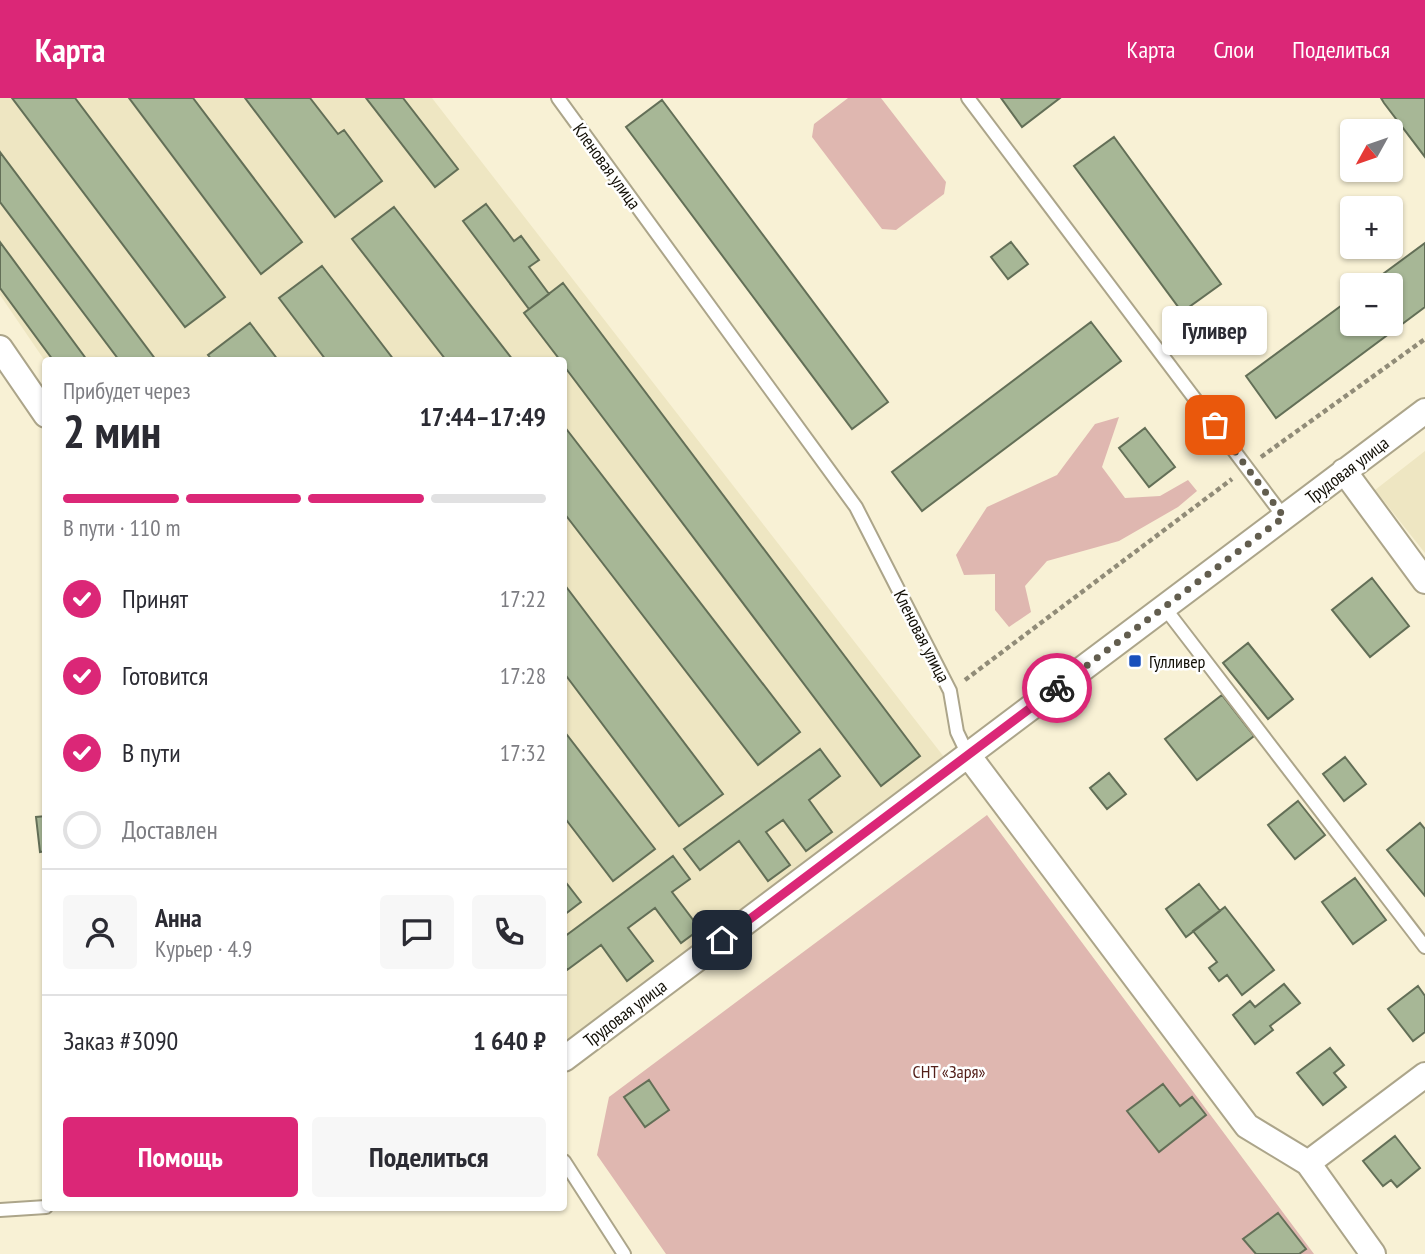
<!DOCTYPE html>
<html lang="ru">
<head>
<meta charset="utf-8">
<style>
	:root { --surface:#fff; --page:#f7f7f7; --text:#2b2b33; --muted:#7c7c81; --line:#e1e1e2; --accent:#db2777 }
	body { margin:0; font-family:"PT Sans Narrow",sans-serif; background:var(--page); color:var(--text); height:100vh; display:flex; flex-direction:column; font-size:26px; white-space:nowrap }
	* { box-sizing:border-box; margin:0 }
	p { font-size:23px; color:var(--muted) }
	.icon { flex:none; width:38px; height:38px; fill:none; stroke:currentColor; stroke-width:2; stroke-linecap:round; stroke-linejoin:round }
	.map { position:relative; flex:1; overflow:hidden }
	.side { position:absolute; left:42px; top:259px; width:525px; height:854px; display:flex; flex-direction:column; background:var(--surface); border-radius:7px; box-shadow:0 2px 5px #0004 }
	.side>* { flex:none }
	.needle { width:46px; rotate:230deg }
	.controls { position:absolute; left:1340px; top:21px; display:grid; gap:14px }
	.controls a { display:grid; place-items:center; width:63px; height:63px; border-radius:7px; background:var(--surface); box-shadow:0 2px 5px #0004; font-size:35px }
	.pin { position:absolute; display:grid; place-items:center; width:60px; height:60px; color:#fff; margin:-30px; border-radius:14px; box-shadow:0 4px 10px #0006 }
	.courier { position:absolute; display:grid; place-items:center; width:70px; height:70px; margin:-35px; border:5px solid #db2777; border-radius:50%; background:#fff; color:#222; box-shadow:0 2px 9px #0007 }
	.bubble { position:absolute; height:49px; border-radius:7px; background:var(--surface); box-shadow:0 2px 5px #0004; font-size:23px; font-weight:600; line-height:49px; text-align:center }
	.headline em { font-style:normal; font-weight:600 }
	.headline div { display:flex; flex-direction:column-reverse }
	.headline { display:flex; align-items:center; justify-content:space-between; height:119px; padding:0 21px }
	h1 { font-size:46px; font-weight:600; line-height:52px }
	.bar { display:grid; grid-template-columns:repeat(4,1fr); gap:10px 7px; align-content:center; height:84px; padding:0 21px }
	.bar i { height:9px; border-radius:5px; background:var(--line) }
	.bar .current { background:var(--accent) }
	.bar p { grid-column:span 4 }
	.line { display:flex; align-items:center; gap:18px; padding:0 21px; border-top:2px solid var(--line) }
	.line div { flex:1 }
	.round { display:grid; place-items:center; flex:none; width:74px; height:74px; border-radius:7px; background:var(--page) }
	ol { padding:0 21px; list-style:none }
	li { display:flex; align-items:center; gap:21px; height:77px }
	li p { margin-inline-start:auto }
	li .icon { padding:7px; border-radius:50%; background:var(--accent); color:#fff; stroke-width:4 }
	li:last-child { color:var(--muted) }
	li i { width:38px; height:38px; border:4px solid var(--line); border-radius:50% }
	.primary-button { display:flex; gap:14px; margin-top:auto; padding:14px 21px }
	.primary-button a { flex:1; height:80px; border-radius:7px; background:var(--accent); color:#fff; font-size:28px; font-weight:600; line-height:80px; text-align:center }
	.primary-button a+a { background:var(--page); color:var(--text) }
	header { display:flex; align-items:center; gap:42px; box-sizing:border-box; height:98px; padding:0 35px; background:var(--accent); color:#fff }
	header strong { font-size:33px }
	nav { display:flex; gap:38px; margin-inline-start:auto; font-size:24px }
	.map>svg:first-child { display:block }
</style>
</head>
<body>
<header>
<strong>Карта</strong>
<nav><a>Карта</a><a>Слои</a><a>Поделиться</a></nav>
</header>
<div class="map">
<svg width="1425" height="1156" viewBox="0 0 1425 1156">
	<rect width="100%" height="100%" fill="#f8f1d5"/>
	<path fill="#eee6c2" d="M 0,0 L 432,0 L 944,659 L 564,946 L 564,262 L 45,263 L 0,197 Z
		M 1425,353 L 1425,455 L 1375,392 Z"/>
	<path fill="#dfb7b0" d="M 848,0 L 881,0 L 946,84 L 944,96 L 896,132 L 882,131 L 812,39 L 814,26 Z
		M 1119,319 L 1102,369 L 1125,400 L 1160,398 L 1188,382 L 1197,393 L 1178,409 L 1119,443 L 1047,463 L 1025,488 L 1031,514 L 1009,529 L 995,512 L 995,476 L 964,477 L 956,457 L 987,409 L 1057,377 L 1095,326 Z
		M 987,717 L 1314,1156 L 666,1156 L 597,1057 L 609,999 Z"/>
	<path fill="#a7b796" stroke="#636f57" stroke-width="2" d="M 12,0 L 75,0 L 225,199 L 185,229 Z
		M 129,0 L 193,0 L 302,144 L 261,176 Z
		M 245,0 L 310,0 L 338,36 L 344,32 L 382,83 L 335,119 Z
		M 366,0 L 403,0 L 458,71 L 435,89 Z
		M 1001,0 L 1060,0 L 1022,29 Z
		M 1381,0 L 1425,0 L 1425,59 L 1384,5 Z
		M 662,2 L 888,304 L 852,331 L 626,29 Z
		M 1114,39 L 1221,186 L 1182,214 L 1074,68 Z
		M 0,54 L 156,262 L 119,262 L 0,104 Z
		M 486,106 L 514,143 L 521,138 L 539,162 L 529,169 L 549,196 L 529,211 L 463,123 Z
		M 394,109 L 513,262 L 446,262 L 352,141 Z
		M 0,144 L 87,262 L 53,262 L 0,190 Z
		M 1011,144 L 1028,166 L 1008,181 L 991,159 Z
		M 1425,145 L 1425,209 L 1276,320 L 1246,278 L 1353,199 L 1353,226 L 1391,226 L 1391,187 L 1368,187 Z
		M 322,168 L 394,262 L 326,262 L 279,200 Z
		M 563,185 L 920,658 L 881,688 L 564,268 L 564,262 L 560,262 L 524,215 Z
		M 1091,224 L 1121,263 L 922,413 L 892,374 Z
		M 250,225 L 278,262 L 212,262 L 208,257 Z
		M 564,328 L 800,634 L 758,667 L 564,415 Z
		M 1145,330 L 1175,369 L 1149,389 L 1119,350 Z
		M 1372,480 L 1409,528 L 1370,559 L 1332,512 Z
		M 564,486 L 723,696 L 679,728 L 564,575 Z
		M 1248,545 L 1293,601 L 1268,621 L 1223,565 Z
		M 1222,597 L 1254,638 L 1197,682 L 1165,641 Z
		M 564,633 L 655,751 L 613,783 L 564,719 Z
		M 820,651 L 840,678 L 809,702 L 832,734 L 806,753 L 783,722 L 766,734 L 790,767 L 768,783 L 739,743 L 700,772 L 684,751 Z
		M 1345,659 L 1366,686 L 1344,703 L 1323,676 Z
		M 1109,675 L 1126,696 L 1107,711 L 1090,690 Z
		M 1298,703 L 1325,737 L 1295,761 L 1268,727 Z
		M 46,718 L 46,753 L 40,754 L 36,719 Z
		M 1420,725 L 1425,731 L 1425,798 L 1387,752 Z
		M 673,758 L 690,781 L 672,794 L 700,831 L 681,845 L 655,810 L 628,830 L 653,863 L 627,883 L 601,847 L 567,872 L 564,866 L 564,839 Z
		M 1355,780 L 1386,822 L 1353,846 L 1322,804 Z
		M 564,782 L 581,804 L 564,817 Z
		M 1199,786 L 1220,813 L 1186,839 L 1166,811 Z
		M 1225,809 L 1274,872 L 1242,897 L 1227,877 L 1219,883 L 1209,870 L 1217,864 L 1193,833 Z
		M 1284,886 L 1300,905 L 1270,928 L 1273,932 L 1255,946 L 1233,917 L 1250,903 L 1255,909 Z
		M 1418,888 L 1425,898 L 1425,934 L 1413,943 L 1388,911 Z
		M 1330,950 L 1344,967 L 1334,975 L 1346,989 L 1323,1007 L 1297,975 Z
		M 649,982 L 669,1012 L 645,1029 L 624,999 Z
		M 1163,986 L 1180,1008 L 1192,999 L 1206,1017 L 1159,1054 L 1127,1013 Z
		M 1395,1038 L 1420,1070 L 1397,1089 L 1391,1082 L 1383,1088 L 1363,1063 Z
		M 1278,1115 L 1306,1151 L 1299,1156 L 1256,1156 L 1243,1141 Z"/>
	<g fill="none" stroke-linecap="round" stroke-linejoin="round">
		<g stroke="#aca58a" stroke-width="16">
			<path id="lane" d="M 558,0 L 856,409 L 950,593 L 957,634 L 968,657
				M 968,0 L 1284,419
				M 1164,509 L 1425,849
				M 564,1063 L 624,1156
				M 0,1112 L 46,1109"/>
		</g>
		<g stroke="#aca58a" stroke-width="28">
			<path id="street" d="M 0,250 L 46,317
				M 1344,373 L 1425,483
				M 968,657 L 1247,1028 L 1308,1065 L 1373,1156
				M 564,961 L 1425,313
				M 1308,1065 L 1425,977"/>
		</g>
		<path stroke="#918c78" stroke-width="4.5" stroke-dasharray="5 3.5" stroke-linecap="butt" d="M 1261,359 L 1425,241
			M 965,582 L 1232,381"/>
		<use href="#lane" stroke="#fff" stroke-width="12"/>
		<use href="#street" stroke="#fff" stroke-width="24"/>
	</g>
	<g fill="none" stroke-linecap="round" stroke-linejoin="round">
		<path stroke="#625d4e" stroke-width="7" stroke-dasharray="0 12.6" d="M 1057,590 L 1284,419 L 1215,327"/>
		<path stroke="#db2777" stroke-width="9" d="M 722,842 L 1057,590"/>
	</g>
	<rect fill="#1950bc" stroke="#fff" stroke-width="2.5" x="1128" y="556" width="14" height="14" rx="3.5"/>
	<g text-anchor="middle" dominant-baseline="central" stroke-width="5" stroke-linejoin="round" paint-order="stroke">
		<g font-size="18" fill="#110e05" stroke="#fff">
			<text transform="translate(607 68) rotate(54)">Кленовая улица</text>
			<text transform="translate(1347 372) rotate(-37)">Трудовая улица</text>
			<text transform="translate(922 538) rotate(63)">Кленовая улица</text>
			<text transform="translate(625 915) rotate(-37)">Трудовая улица</text>
		</g>
		<g font-size="18" fill="#110e05" stroke="#fff" text-anchor="start">
			<text x="1149" y="563">Гулливер</text>
		</g>
		<g font-size="18" fill="#531f19" stroke="#fff">
			<text x="949" y="973">СНТ «Заря»</text>
		</g>
	</g>
</svg>
<div class="controls">
<a><svg class="needle" viewBox="-14 -14 28 28"><path d="M0-13l5 13h-10z" fill="#e53935"/><path d="M0 13l5-13h-10z" fill="#7c7c81"/></svg></a>
<a>+</a>
<a>−</a>
</div>
<div class="pin" style="left:1215px;top:327px;background:#ea580c"><svg class="icon" aria-label="bag" viewBox="0 0 24 24"><path d="M5 8h14l-1 12H6zM9 8a3 3 0 0 1 6 0"/></svg></div>
<div class="pin" style="left:722px;top:842px;background:#1f2937"><svg class="icon" aria-label="home" viewBox="0 0 24 24"><path d="M3 11l9-7 9 7M6 9v11h12V9"/></svg></div>
<div class="courier" style="left:1057px;top:590px"><svg class="icon" aria-label="bike" viewBox="0 0 24 24"><circle cx="6" cy="16" r="4"/><circle cx="18" cy="16" r="4"/><path d="M6 16l4-8h5l3 8M10 8l3 8H6M13 5h3"/></svg></div>
<div class="bubble" style="left:1162px;top:208px;width:105px">Гуливер</div>
<section class="side">
<div class="headline"><div><h1>2 мин</h1><p>Прибудет через</p></div><em>17:44–17:49</em></div>
<div class="bar"><i class="current"></i><i class="current"></i><i class="current"></i><i></i><p>В пути · 110 m</p></div>
<ol>
<li><svg class="icon" aria-label="check" viewBox="0 0 24 24"><path d="M5 12l5 5 9-10"/></svg>Принят<p>17:22</p></li>
<li><svg class="icon" aria-label="check" viewBox="0 0 24 24"><path d="M5 12l5 5 9-10"/></svg>Готовится<p>17:28</p></li>
<li><svg class="icon" aria-label="check" viewBox="0 0 24 24"><path d="M5 12l5 5 9-10"/></svg>В пути<p>17:32</p></li>
<li><i></i>Доставлен</li>
</ol>
<div class="line" style="height:126px"><a class="round"><svg class="icon" aria-label="person" viewBox="0 0 24 24"><circle cx="12" cy="8" r="4"/><path d="M4 21q1-7 8-7t8 7"/></svg></a><div><b>Анна</b><p>Курьер · 4.9</p></div><a class="round"><svg class="icon" aria-label="chat" viewBox="0 0 24 24"><path d="M4 5h16v11H9l-5 4z"/></svg></a><a class="round"><svg class="icon" aria-label="phone" viewBox="0 0 24 24"><path d="M5 4h4l2 5-3 2q2 4 5 5l2-3 5 2v4C11 20 4 13 5 4z"/></svg></a></div>
<div class="line" style="height:91px"><div>Заказ #3090</div><b>1 640 ₽</b></div>
<div class="primary-button"><a>Помощь</a><a>Поделиться</a></div>
</section>
</div>
</body>
</html>
